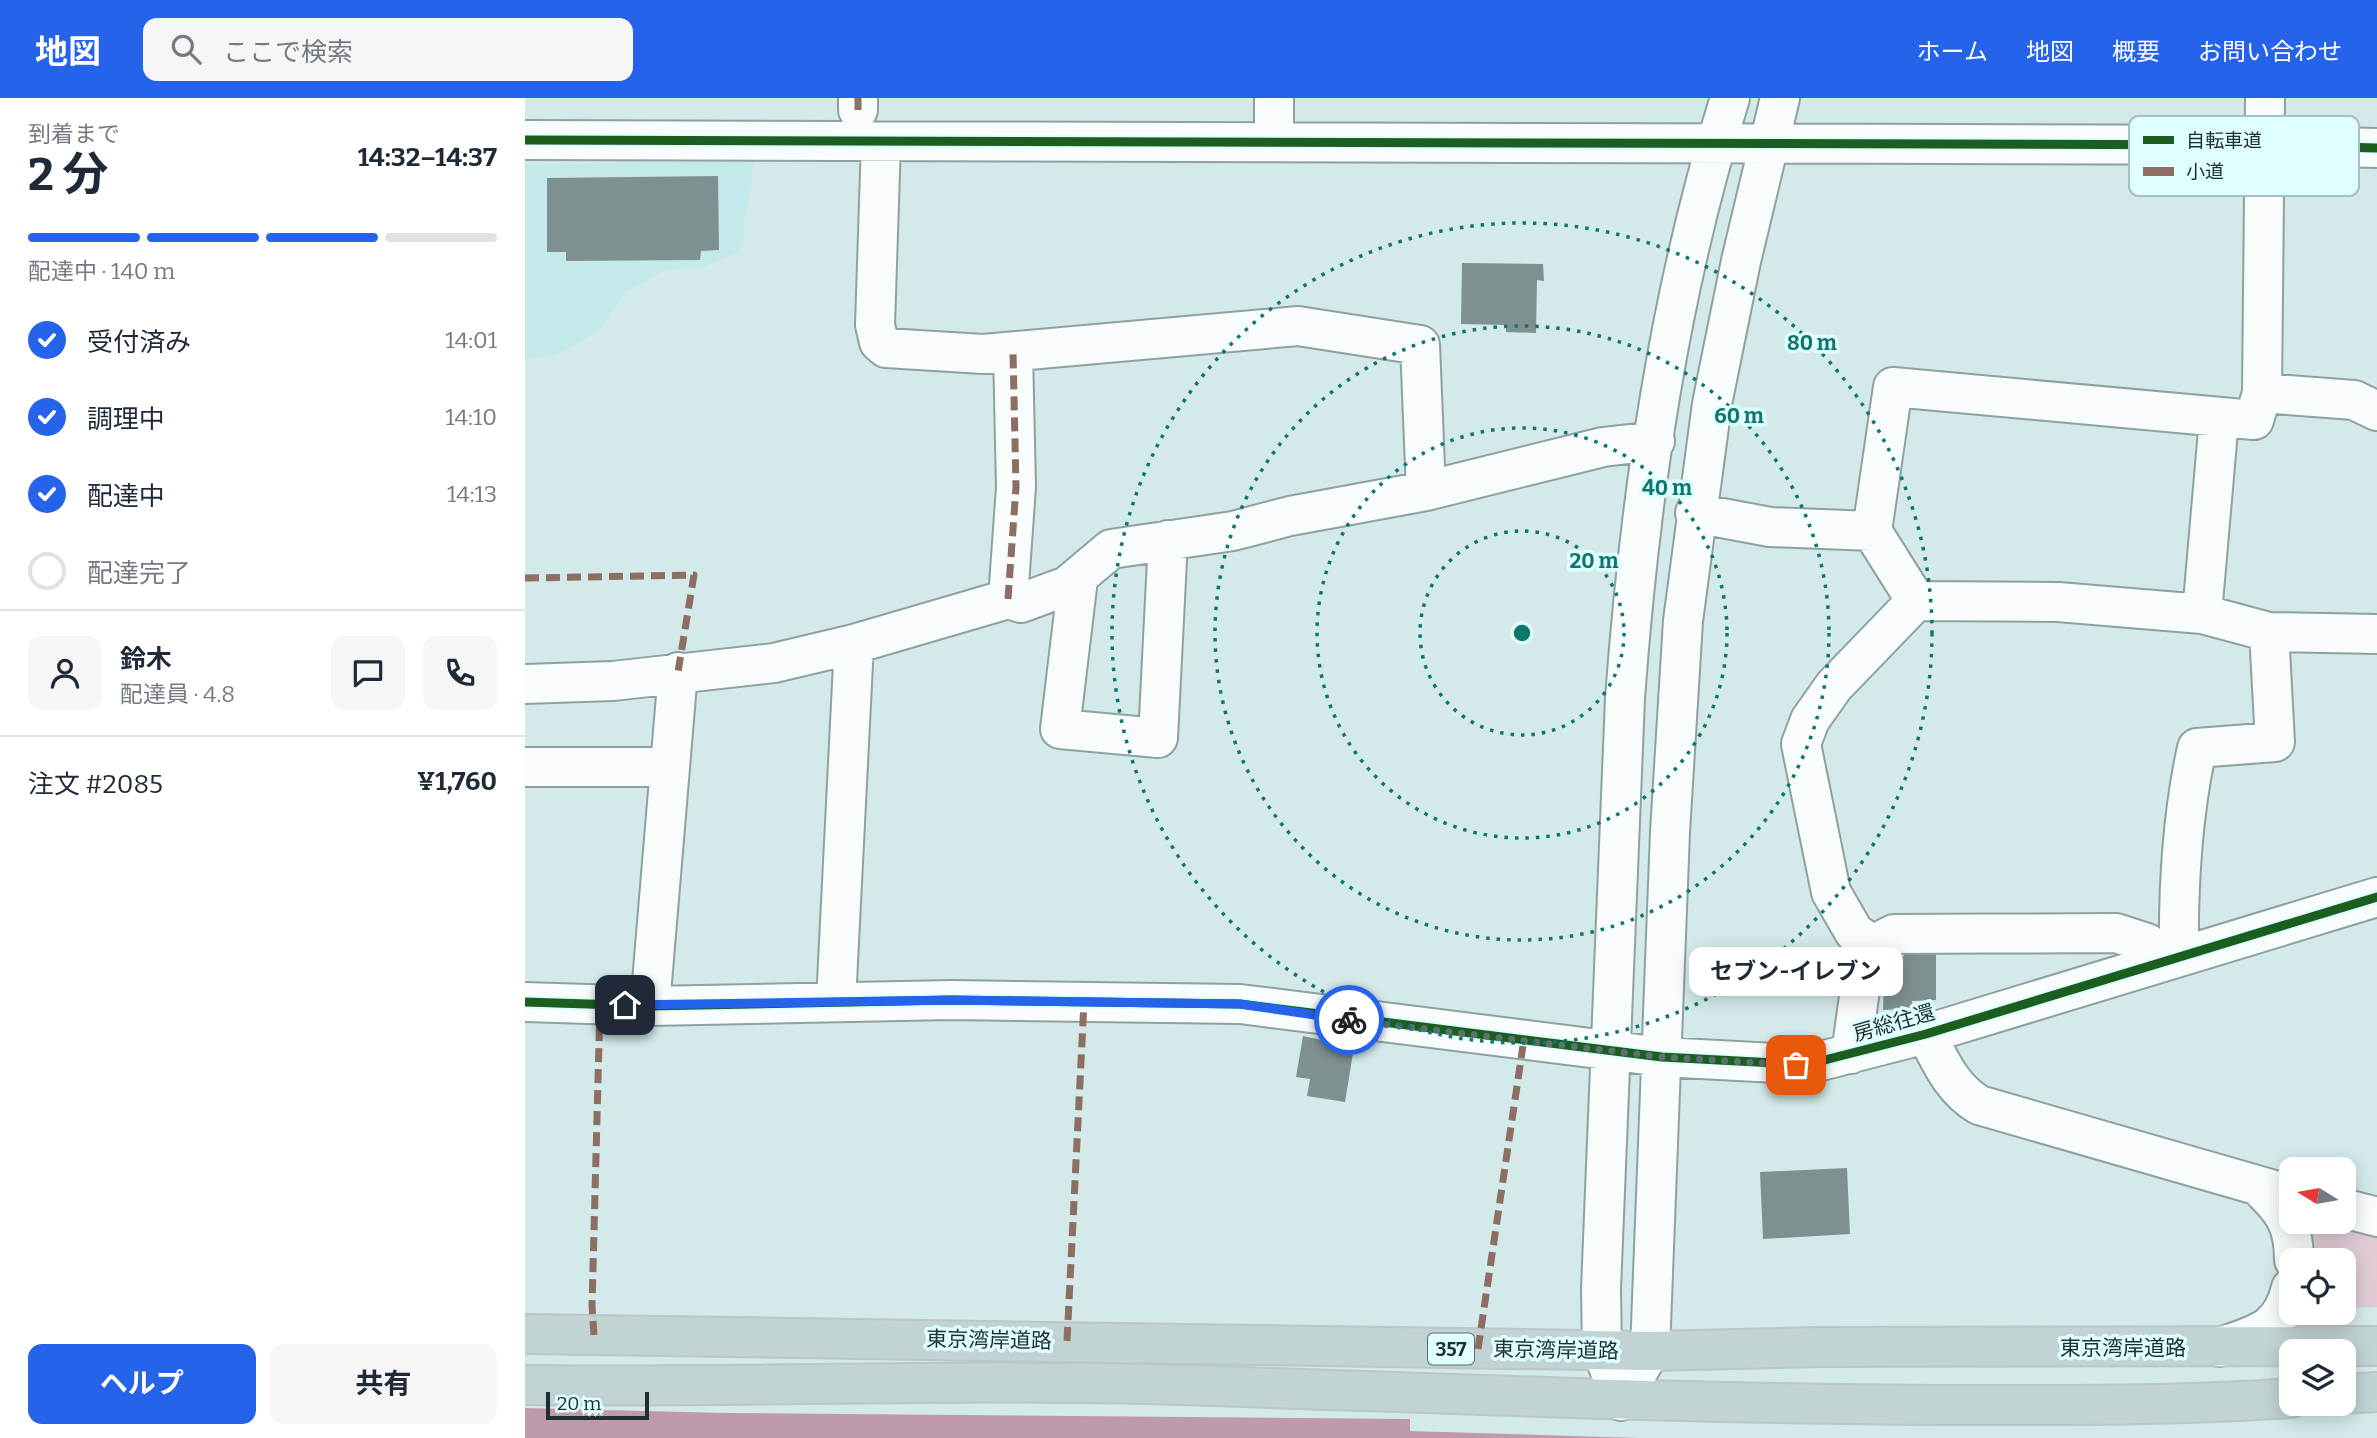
<!DOCTYPE html>
<html lang="ja">
<head>
<meta charset="utf-8">
<style>
	:root { --surface:#fff; --page:#f6f6f7; --text:#1f2937; --muted:#747a83; --line:#e0e1e3; --accent:#2563eb }
	body { margin:0; font-family:Bitter,"Noto Sans JP",serif; background:var(--page); color:var(--text); height:100vh; display:flex; flex-direction:column; font-size:26px; white-space:nowrap }
	* { box-sizing:border-box; margin:0 }
	p { font-size:23px; color:var(--muted) }
	.icon { flex:none; width:38px; height:38px; fill:none; stroke:currentColor; stroke-width:2; stroke-linecap:round; stroke-linejoin:round }
	.map { position:relative; flex:1; overflow:hidden }
	.panel { display:flex; flex-direction:column; background:var(--surface); width:525px }
	.panel>* { flex:none }
	.needle { width:46px; rotate:281deg }
	.controls { position:absolute; left:1754px; top:1059px; display:grid; gap:14px }
	.controls a { display:grid; place-items:center; width:77px; height:77px; border-radius:14px; background:var(--surface); box-shadow:0 4px 18px #0003; font-size:35px }
	.scale { position:absolute; left:21px; bottom:18px; width:103px; box-sizing:border-box; padding-left:7px; border:4px solid #1f2e2f; border-top:0; font-size:19px; line-height:24px; white-space:nowrap; color:#1f2e2f; -webkit-text-stroke:5px #defeff; paint-order:stroke }
	.pin { position:absolute; display:grid; place-items:center; width:60px; height:60px; color:#fff; margin:-30px; border-radius:14px; box-shadow:0 4px 10px #0006 }
	.courier { position:absolute; display:grid; place-items:center; width:70px; height:70px; margin:-35px; border:5px solid #2563eb; border-radius:50%; background:#fff; color:#222; box-shadow:0 2px 9px #0007 }
	.bubble { position:absolute; height:49px; border-radius:14px; background:var(--surface); box-shadow:0 4px 18px #0003; font-size:23px; font-weight:700; line-height:49px; text-align:center }
	.summary em { font-style:normal; font-weight:700 }
	.summary div { display:flex; flex-direction:column-reverse }
	.summary { display:flex; align-items:center; justify-content:space-between; height:119px; padding:0 28px }
	h1 { font-size:46px; font-weight:700; line-height:52px }
	.bar { display:grid; grid-template-columns:repeat(4,1fr); gap:10px 7px; align-content:center; height:84px; padding:0 28px }
	.bar i { height:9px; border-radius:5px; background:var(--line) }
	.bar .active { background:var(--accent) }
	.bar p { grid-column:span 4 }
	.line { display:flex; align-items:center; gap:18px; padding:0 28px; border-top:2px solid var(--line) }
	.line div { flex:1 }
	.round { display:grid; place-items:center; flex:none; width:74px; height:74px; border-radius:14px; background:var(--page) }
	ol { padding:0 28px; list-style:none }
	li { display:flex; align-items:center; gap:21px; height:77px }
	li p { margin-inline-start:auto }
	li .icon { padding:7px; border-radius:50%; background:var(--accent); color:#fff; stroke-width:4 }
	li:last-child { color:var(--muted) }
	li i { width:38px; height:38px; border:4px solid var(--line); border-radius:50% }
	.cta { display:flex; gap:14px; margin-top:auto; padding:14px 28px }
	.cta a { flex:1; height:80px; border-radius:14px; background:var(--accent); color:#fff; font-size:28px; font-weight:700; line-height:80px; text-align:center }
	.cta a+a { background:var(--page); color:var(--text) }
	header { display:flex; align-items:center; gap:42px; box-sizing:border-box; height:98px; padding:0 35px; background:var(--accent); color:#fff }
	header strong { font-size:33px }
	nav { display:flex; gap:38px; margin-inline-start:auto; font-size:24px }
	.search { width:490px; height:63px; background:var(--page); display:flex; align-items:center; gap:18px; box-sizing:border-box; padding:0 24px; border-radius:14px; color:var(--muted); font-size:26px }
	main { display:flex; flex:1; min-height:0 }
	.map>svg:first-child { display:block }
</style>
</head>
<body>
<header>
<strong>地図</strong>
<div class="search"><svg class="icon" aria-label="search" viewBox="0 0 24 24"><circle cx="10" cy="10" r="6"/><path d="M15 15l6 6"/></svg>ここで検索</div>
<nav><a>ホーム</a><a>地図</a><a>概要</a><a>お問い合わせ</a></nav>
</header>
<main>
<section class="panel">
<div class="summary"><div><h1>2 分</h1><p>到着まで</p></div><em>14:32–14:37</em></div>
<div class="bar"><i class="active"></i><i class="active"></i><i class="active"></i><i></i><p>配達中 · 140 m</p></div>
<ol>
<li><svg class="icon" aria-label="check" viewBox="0 0 24 24"><path d="M5 12l5 5 9-10"/></svg>受付済み<p>14:01</p></li>
<li><svg class="icon" aria-label="check" viewBox="0 0 24 24"><path d="M5 12l5 5 9-10"/></svg>調理中<p>14:10</p></li>
<li><svg class="icon" aria-label="check" viewBox="0 0 24 24"><path d="M5 12l5 5 9-10"/></svg>配達中<p>14:13</p></li>
<li><i></i>配達完了</li>
</ol>
<div class="line" style="height:126px"><a class="round"><svg class="icon" aria-label="person" viewBox="0 0 24 24"><circle cx="12" cy="8" r="4"/><path d="M4 21q1-7 8-7t8 7"/></svg></a><div><b>鈴木</b><p>配達員 · 4.8</p></div><a class="round"><svg class="icon" aria-label="chat" viewBox="0 0 24 24"><path d="M4 5h16v11H9l-5 4z"/></svg></a><a class="round"><svg class="icon" aria-label="phone" viewBox="0 0 24 24"><path d="M5 4h4l2 5-3 2q2 4 5 5l2-3 5 2v4C11 20 4 13 5 4z"/></svg></a></div>
<div class="line" style="height:91px"><div>注文 #2085</div><b>¥1,760</b></div>
<div class="cta"><a>ヘルプ</a><a>共有</a></div>
</section>
<div class="map">
<svg width="1852" height="1340" viewBox="0 0 1852 1340">
	<rect width="100%" height="100%" fill="#d4eaea"/>
	<path fill="#c4e9ea" d="M 229,62 L 216,152 L 180,169 L 141,172 L 100,194 L 73,234 L 31,257 L 0,261 L 0,67 Z"/>
	<path fill="#e0cbd7" d="M 1783,1124 L 1797,1124 L 1852,1138 L 1852,1209 L 1818,1210 L 1818,1162 L 1791,1162 L 1789,1141 Z"/>
	<path fill="#be9aac" d="M 0,1310 L 200,1315 L 885,1321 L 885,1333 L 1113,1340 L 0,1340 Z"/>
	<path fill="#7f9091" d="M 193,78 L 194,152 L 176,153 L 175,162 L 41,163 L 41,154 L 22,154 L 22,80 Z
		M 937,165 L 1018,166 L 1019,183 L 1012,182 L 1011,235 L 981,234 L 981,227 L 936,226 Z
		M 1411,852 L 1411,902 L 1387,903 L 1388,910 L 1358,912 L 1359,876 L 1364,876 L 1364,857 L 1379,858 L 1379,853 Z
		M 778,938 L 829,949 L 820,1004 L 782,998 L 785,981 L 771,979 Z
		M 1322,1070 L 1325,1136 L 1238,1141 L 1235,1074 Z"/>
	<g fill="none" stroke-linecap="round" stroke-linejoin="round">
		<g stroke="#8fa0a0" stroke-width="42">
			<path id="minor" d="M 333,0 L 333,12
				M 749,0 L 749,44
				M 0,42 L 1737,47 L 1852,50
				M 356,44 L 350,227 L 354,244 L 361,250 L 458,256 L 773,228 L 895,247 L 901,393
				M 1737,295 L 1829,302 L 1852,313
				M 1170,415 L 1245,429 L 1347,433 L 1368,289 L 1729,322 L 1737,295 L 1740,0
				M 1347,433 L 1391,503
				M 553,481 L 535,631 L 633,640 L 643,442
				M 483,501 L 491,389 L 488,254
				M 1744,534 L 1852,536
				M 0,586 L 88,583 L 249,565 L 329,546 L 483,501 L 496,505 L 542,488 L 586,451 L 708,433 L 765,418 L 901,393 L 1078,349 L 1130,343
				M 0,669 L 145,669
				M 1347,847 L 1329,834 L 1306,794 L 1276,646 L 1285,622 L 1309,588 L 1391,503 L 1533,504 L 1677,516 L 1694,321
				M 1654,858 C 1653,788 1657,718 1672,650 L 1750,644 L 1744,534 L 1677,516
				M 0,904 L 125,908 L 427,902 L 715,906 L 1137,959 L 1271,966 L 1292,964 L 1401,936 L 1852,799
				M 311,904 L 329,546
				M 125,908 L 153,574
				M 1401,936 C 1416,964 1426,990 1454,1007 L 1766,1097
				M 1326,956 L 1338,870 L 1347,847 L 1369,836 L 1591,835 L 1622,845 L 1646,860
				M 1733,1088 C 1759,1112 1769,1127 1769,1162
				M 1818,1110 L 1852,1119
				M 1695,1249 C 1733,1236 1756,1232 1766,1190
				M 1089,1284 L 1077,1252 L 1076,1191 L 1100,600 C 1115,398 1144,194 1205,0
				M 1096,1303 L 1125,1253 L 1145,734 L 1158,523 L 1187,306 L 1216,163 L 1255,0"/>
		</g>
		<g stroke="#bbc6c6" stroke-width="42">
			<path id="highway" d="M 0,1236 L 1125,1253 L 1296,1249 L 1852,1248
				M 0,1287 C 219,1290 438,1280 657,1287 C 911,1295 1165,1306 1420,1307 C 1535,1307 1651,1308 1766,1300
				M 1818,1296 L 1852,1294"/>
		</g>
		<use href="#minor" stroke="#f9fcfc" stroke-width="38"/>
		<use href="#highway" stroke="#c1d3d3" stroke-width="38"/>
		<path stroke="#8d6e63" stroke-width="7" stroke-dasharray="14 7" stroke-linecap="butt" d="M 333,0 L 333,12
			M 0,480 L 169,477 L 153,574
			M 483,501 L 491,389 L 488,254
			M 69,1237 L 67,1208 L 75,907
			M 542,1243 L 559,904
			M 953,1251 L 999,941"/>
		<g stroke="#defeff" stroke-width="13">
			<path id="cycleway" d="M 0,42 L 1737,47 L 1852,50
				M 0,904 L 125,908 L 427,902 L 715,906 L 1137,959 L 1271,966 L 1292,964 L 1401,936 L 1852,799"/>
		</g>
		<use href="#cycleway" stroke="#1b5e20" stroke-width="9"/>
	</g>
	<g fill="none" stroke-linecap="round" stroke-linejoin="round">
		<path stroke="#5e7070" stroke-width="7" stroke-dasharray="0 12.6" d="M 824,922 L 1137,959 L 1271,967"/>
		<path stroke="#2563eb" stroke-width="9" d="M 100,907 L 428,902 L 644,905 L 715,906 L 824,922"/>
	</g>
	<g fill="none" stroke="#0f766e" stroke-width="3.5" stroke-dasharray="3.5 7">
		<circle cx="997" cy="535" r="102"/>
		<circle cx="997" cy="535" r="205"/>
		<circle cx="997" cy="535" r="307"/>
		<circle cx="997" cy="535" r="410"/>
	</g>
	<g text-anchor="middle" dominant-baseline="central" stroke-width="7" stroke-linejoin="round" paint-order="stroke">
		<rect fill="#defeff" stroke="#586c6d" stroke-width="2" x="903" y="1235.5" width="46" height="31" rx="5"/>
		<g font-size="19" font-weight="bold" fill="#1f2e2f">
			<text x="926" y="1251">357</text>
		</g>
		<g font-size="21" fill="#1f2e2f" stroke="#defeff">
			<text transform="translate(1369 925) rotate(-16)">房総往還</text>
			<text transform="translate(464 1242) rotate(1)">東京湾岸道路</text>
			<text x="1598" y="1250">東京湾岸道路</text>
			<text transform="translate(1031 1252) rotate(1)">東京湾岸道路</text>
		</g>
	</g>
	<rect x="1604" y="18" width="230" height="80" rx="10" fill="#defeff" stroke="#a5c0c1" stroke-width="2"/>
	<rect x="1618" y="38" width="31" height="8" fill="#1b5e20"/>
	<rect x="1618" y="69" width="31" height="9" fill="#8d6e63"/>
	<g font-size="19" fill="#1f2e2f">
		<text x="1661" y="49">自転車道</text>
		<text x="1661" y="80">小道</text>
	</g>
	<circle cx="997" cy="535" r="10" fill="#0f766e" stroke="#defeff" stroke-width="3.5"/>
	<g font-size="21" text-anchor="middle" font-weight="bold" fill="#0f766e" stroke="#defeff" stroke-width="7" stroke-linejoin="round" paint-order="stroke">
		<text x="1287" y="252">80 m</text>
		<text x="1214" y="325">60 m</text>
		<text x="1142" y="397">40 m</text>
		<text x="1069" y="470">20 m</text>
	</g>
</svg>
<div class="controls">
<a><svg class="needle" viewBox="-14 -14 28 28"><path d="M0-13l5 13h-10z" fill="#e53935"/><path d="M0 13l5-13h-10z" fill="#747a83"/></svg></a>
<a><svg class="icon" aria-label="locate" viewBox="0 0 24 24"><circle cx="12" cy="12" r="6"/><path d="M12 2v4M12 18v4M2 12h4M18 12h4"/></svg></a>
<a><svg class="icon" aria-label="layers" viewBox="0 0 24 24"><path d="M12 4l9 5-9 5-9-5zM3 14l9 5 9-5"/></svg></a>
</div>
<div class="scale">20 m</div>
<div class="pin" style="left:1271px;top:967px;background:#ea580c"><svg class="icon" aria-label="bag" viewBox="0 0 24 24"><path d="M5 8h14l-1 12H6zM9 8a3 3 0 0 1 6 0"/></svg></div>
<div class="pin" style="left:100px;top:907px;background:#1f2937"><svg class="icon" aria-label="home" viewBox="0 0 24 24"><path d="M3 11l9-7 9 7M6 9v11h12V9"/></svg></div>
<div class="courier" style="left:824px;top:922px"><svg class="icon" aria-label="bike" viewBox="0 0 24 24"><circle cx="6" cy="16" r="4"/><circle cx="18" cy="16" r="4"/><path d="M6 16l4-8h5l3 8M10 8l3 8H6M13 5h3"/></svg></div>
<div class="bubble" style="left:1164px;top:849px;width:214px">セブン-イレブン</div>
</div>
</main>
</body>
</html>
